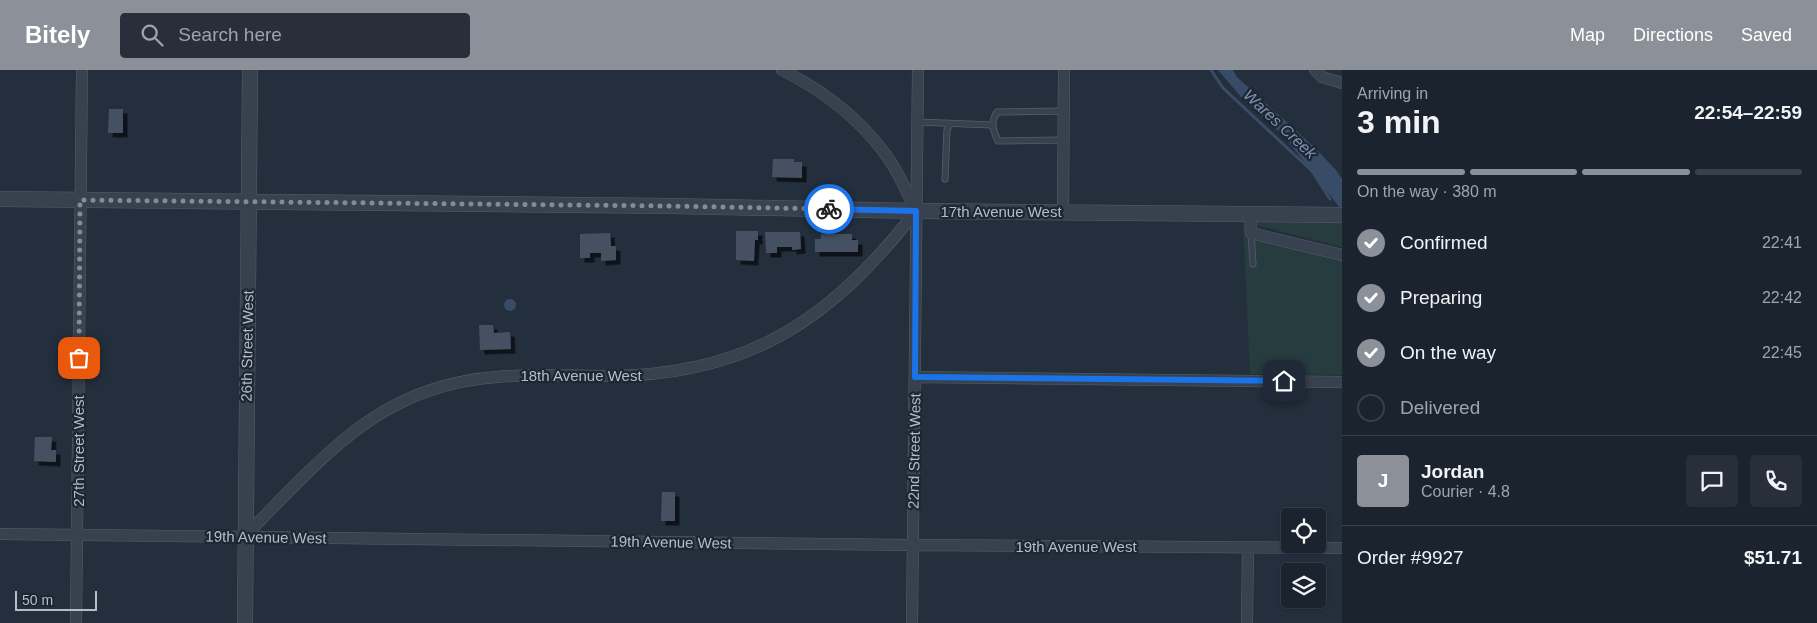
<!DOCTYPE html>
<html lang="en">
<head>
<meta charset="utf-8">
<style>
	:root { --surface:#1b232e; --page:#282f3a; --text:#f1f3f6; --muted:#a0a4aa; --line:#39404a; --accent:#8c9099 }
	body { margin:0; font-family:Helvetica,sans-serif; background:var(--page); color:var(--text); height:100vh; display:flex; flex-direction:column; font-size:19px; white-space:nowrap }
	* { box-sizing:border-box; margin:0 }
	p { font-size:16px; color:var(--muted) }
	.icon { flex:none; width:28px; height:28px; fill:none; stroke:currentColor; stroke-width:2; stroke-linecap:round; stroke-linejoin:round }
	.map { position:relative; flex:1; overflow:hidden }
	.details { display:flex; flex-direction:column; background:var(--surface); width:475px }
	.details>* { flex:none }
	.controls { position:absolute; left:1281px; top:438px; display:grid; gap:10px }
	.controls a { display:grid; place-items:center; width:45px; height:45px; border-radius:5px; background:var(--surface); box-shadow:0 1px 4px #0004,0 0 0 1px var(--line); font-size:25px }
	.scale { position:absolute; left:15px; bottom:12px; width:82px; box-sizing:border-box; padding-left:5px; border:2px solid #b4bcc9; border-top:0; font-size:14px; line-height:18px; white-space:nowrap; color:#b4bcc9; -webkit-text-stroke:4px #1d2633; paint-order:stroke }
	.pin { position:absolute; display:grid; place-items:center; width:42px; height:42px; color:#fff; margin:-21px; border-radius:10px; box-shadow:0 2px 8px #0006 }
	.courier { position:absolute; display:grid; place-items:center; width:50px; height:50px; margin:-25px; border:4px solid #1a73e8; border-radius:50%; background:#fff; color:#222; box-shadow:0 1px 6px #0007 }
	.head em { font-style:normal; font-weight:700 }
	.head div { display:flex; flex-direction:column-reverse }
	.head { display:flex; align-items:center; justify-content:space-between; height:85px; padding:0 15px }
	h1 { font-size:32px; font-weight:700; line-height:38px }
	.bar { display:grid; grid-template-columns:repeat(4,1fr); gap:8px 5px; align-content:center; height:60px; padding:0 15px }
	.bar i { height:6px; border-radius:4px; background:var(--line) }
	.bar .selected { background:var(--accent) }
	.bar p { grid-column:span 4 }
	.line { display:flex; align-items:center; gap:12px; padding:0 15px; border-top:1px solid var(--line) }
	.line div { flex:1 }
	.round { display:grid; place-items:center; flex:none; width:52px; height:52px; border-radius:5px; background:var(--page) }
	ol { padding:0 15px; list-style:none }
	li { display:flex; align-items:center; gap:15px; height:55px }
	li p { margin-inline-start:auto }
	li .icon { padding:5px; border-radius:50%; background:var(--accent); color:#fff; stroke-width:4 }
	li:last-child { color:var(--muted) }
	li i { width:28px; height:28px; border:2px solid var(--line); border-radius:50% }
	header { display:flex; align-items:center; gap:30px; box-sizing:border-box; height:70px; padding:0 25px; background:var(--accent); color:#fff }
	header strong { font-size:24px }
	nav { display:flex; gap:28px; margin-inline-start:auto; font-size:18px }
	.search { width:350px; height:45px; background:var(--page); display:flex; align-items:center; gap:12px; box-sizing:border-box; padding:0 18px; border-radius:5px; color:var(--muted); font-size:19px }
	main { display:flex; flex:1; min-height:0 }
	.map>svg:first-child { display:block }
</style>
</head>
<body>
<header>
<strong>Bitely</strong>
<div class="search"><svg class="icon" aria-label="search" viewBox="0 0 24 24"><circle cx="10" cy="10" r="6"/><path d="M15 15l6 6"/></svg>Search here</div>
<nav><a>Map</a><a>Directions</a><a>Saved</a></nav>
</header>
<main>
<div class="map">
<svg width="1342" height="553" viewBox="0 0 1342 553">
	<defs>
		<filter id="shadow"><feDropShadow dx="4.5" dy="4.5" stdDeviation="0" flood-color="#0009"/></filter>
	</defs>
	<rect width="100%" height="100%" fill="#242f3e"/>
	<path fill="#263c3f" d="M 1243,151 L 1245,162 L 1342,190 L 1342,305 L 1250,304 Z
		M 1255,151 L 1342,151 L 1342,177 L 1256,155 Z"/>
	<path fill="#394c67" d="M 1218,0 L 1233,0 L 1237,7 L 1314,77 L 1336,100 L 1342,109 L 1342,138 L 1340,138 L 1284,66 L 1242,28 Z
		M504 235a6 6 0 1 1 12 0a6 6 0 1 1-12 0Z"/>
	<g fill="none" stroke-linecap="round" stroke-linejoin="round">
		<path stroke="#394c67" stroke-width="3" d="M 1211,0 L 1223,18 L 1312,101 L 1330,129"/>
	</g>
	<path fill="#455162" filter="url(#shadow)" d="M 109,39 L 123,39 L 123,63 L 108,63 Z
		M 773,89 L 794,89 L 794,92 L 802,92 L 802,108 L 772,107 Z
		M 736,161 L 758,161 L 758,170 L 755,170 L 754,191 L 736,190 Z
		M 765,162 L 800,162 L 801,179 L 792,180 L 792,177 L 777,177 L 777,183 L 766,183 Z
		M 610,163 L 611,176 L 616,176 L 616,190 L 601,191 L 601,183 L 590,183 L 590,188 L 580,188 L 580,164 Z
		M 821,164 L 852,164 L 852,170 L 858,170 L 858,182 L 815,182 L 815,169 L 821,169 Z
		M 479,255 L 493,255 L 494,263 L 510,262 L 511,279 L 480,280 Z
		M 35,367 L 52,367 L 51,380 L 56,380 L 56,392 L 34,391 Z
		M 662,422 L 675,422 L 675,451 L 661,451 Z"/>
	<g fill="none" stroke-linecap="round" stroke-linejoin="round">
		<g stroke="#565f6c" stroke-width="7">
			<path id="service" d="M 1063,41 L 997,42 C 990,53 993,60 998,71 L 1064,70
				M 917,52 L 992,55
				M 945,109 L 947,60 L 950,54
				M 1251,163 L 1253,194"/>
		</g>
		<g stroke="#565f6c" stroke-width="12">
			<path id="minor" d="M 1315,0 L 1322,7 L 1342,13
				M 1063,141 L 1064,0
				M 1250,145 L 1251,163 L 1342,185
				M 915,307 L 1342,312
				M 0,464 L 913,475 L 1342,478
				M 245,466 C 300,411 352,347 428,321 C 487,300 549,306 611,306 C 750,305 833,248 916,141 C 906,120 897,99 883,81 C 857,47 820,19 782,0
				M 76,553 L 82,0
				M 912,553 L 918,0
				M 1247,553 L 1248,477"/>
		</g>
		<g stroke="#565f6c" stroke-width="16">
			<path id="tertiary" d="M 0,129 L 671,136 L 916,141 L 1342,145
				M 245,553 L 250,0"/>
		</g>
		<use href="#service" stroke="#38414e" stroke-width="5.5"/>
		<use href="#minor" stroke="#38414e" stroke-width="11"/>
		<use href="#tertiary" stroke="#38414e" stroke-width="15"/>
	</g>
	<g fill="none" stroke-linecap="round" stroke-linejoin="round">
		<path stroke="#828b98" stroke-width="5" stroke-dasharray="0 9" d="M 79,288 L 80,130 L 671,136 L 829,139"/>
		<path stroke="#1a73e8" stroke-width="6" d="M 829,139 L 916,141 L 915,307 L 1284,311"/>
	</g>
	<g text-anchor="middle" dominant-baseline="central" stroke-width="4.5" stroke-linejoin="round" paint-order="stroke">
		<g font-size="15" fill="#b4bcc9" stroke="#1d2633">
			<text x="1001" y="141">17th Avenue West</text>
			<text transform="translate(247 276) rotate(-89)">26th Street West</text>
			<text x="581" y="305">18th Avenue West</text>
			<text transform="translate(78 381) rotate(-90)">27th Street West</text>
			<text transform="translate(914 381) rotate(-89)">22nd Street West</text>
			<text transform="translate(266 467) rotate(1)">19th Avenue West</text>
			<text transform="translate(671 472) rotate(1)">19th Avenue West</text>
			<text x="1076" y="476">19th Avenue West</text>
		</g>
		<g font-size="16" font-style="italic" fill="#7c92b1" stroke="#1d2633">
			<text transform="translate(1280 54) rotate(43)">Wares Creek</text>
		</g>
	</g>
</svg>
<div class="controls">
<a><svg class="icon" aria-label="locate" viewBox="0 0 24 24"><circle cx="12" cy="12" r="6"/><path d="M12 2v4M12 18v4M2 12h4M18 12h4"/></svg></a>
<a><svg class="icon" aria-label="layers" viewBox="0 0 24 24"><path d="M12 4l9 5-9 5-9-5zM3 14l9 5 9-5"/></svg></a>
</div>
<div class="scale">50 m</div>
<div class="pin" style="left:79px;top:288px;background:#ea580c"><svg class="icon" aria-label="bag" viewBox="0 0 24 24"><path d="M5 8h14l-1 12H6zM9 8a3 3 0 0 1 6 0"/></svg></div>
<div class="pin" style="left:1284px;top:311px;background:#1f2937"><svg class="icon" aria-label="home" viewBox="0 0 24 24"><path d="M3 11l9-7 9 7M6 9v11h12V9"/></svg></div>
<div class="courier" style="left:829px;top:139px"><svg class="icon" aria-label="bike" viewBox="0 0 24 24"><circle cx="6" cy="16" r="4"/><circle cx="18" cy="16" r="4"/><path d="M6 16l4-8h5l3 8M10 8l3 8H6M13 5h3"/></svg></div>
</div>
<section class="details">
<div class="head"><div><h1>3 min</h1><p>Arriving in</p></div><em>22:54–22:59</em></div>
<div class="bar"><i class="selected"></i><i class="selected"></i><i class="selected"></i><i></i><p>On the way · 380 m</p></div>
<ol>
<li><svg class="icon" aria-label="check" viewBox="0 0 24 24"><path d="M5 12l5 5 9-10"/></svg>Confirmed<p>22:41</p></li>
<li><svg class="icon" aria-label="check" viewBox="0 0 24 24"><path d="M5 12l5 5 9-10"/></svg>Preparing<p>22:42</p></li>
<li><svg class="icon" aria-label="check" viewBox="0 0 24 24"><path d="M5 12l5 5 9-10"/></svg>On the way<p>22:45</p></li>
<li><i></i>Delivered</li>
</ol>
<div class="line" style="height:90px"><b class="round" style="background:var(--accent);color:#fff">J</b><div><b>Jordan</b><p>Courier · 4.8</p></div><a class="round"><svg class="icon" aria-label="chat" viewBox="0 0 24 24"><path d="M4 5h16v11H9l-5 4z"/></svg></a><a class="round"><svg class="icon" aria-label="phone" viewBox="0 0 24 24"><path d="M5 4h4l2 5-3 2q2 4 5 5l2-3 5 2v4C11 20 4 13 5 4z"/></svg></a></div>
<div class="line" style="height:65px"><div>Order #9927</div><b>$51.71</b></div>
</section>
</main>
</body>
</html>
